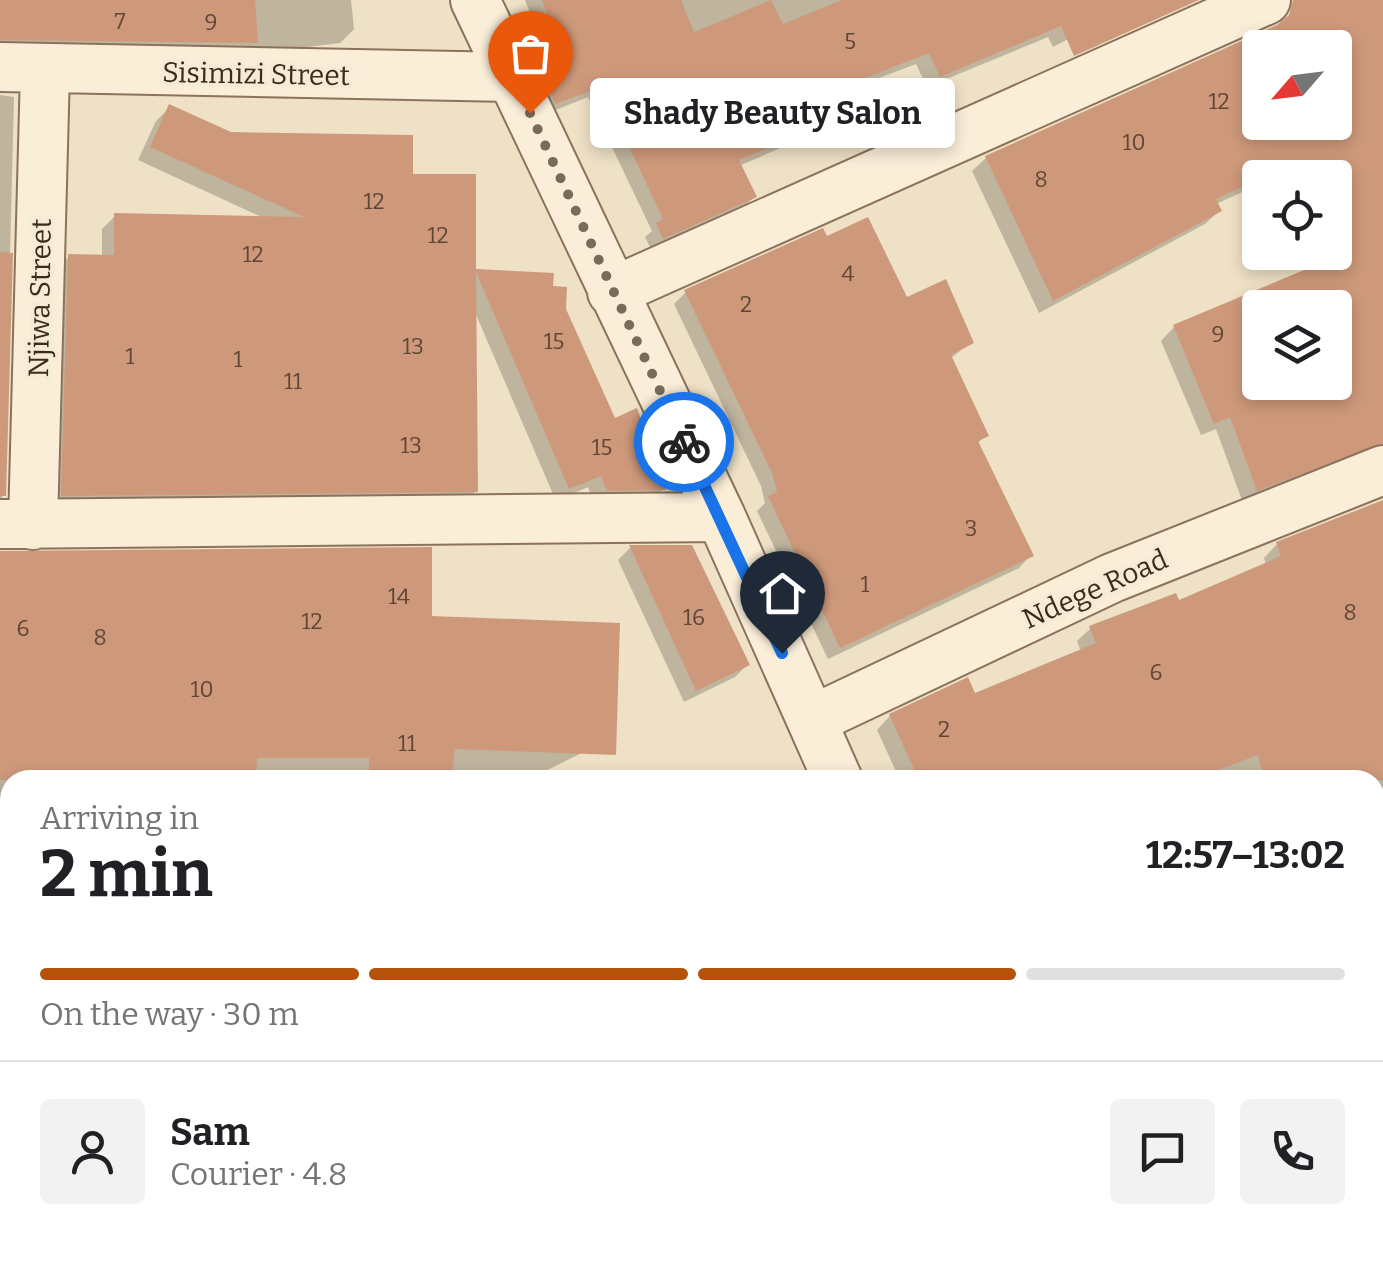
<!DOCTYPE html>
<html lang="en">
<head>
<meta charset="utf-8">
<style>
	:root { --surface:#fff; --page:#f2f2f2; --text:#202124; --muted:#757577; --line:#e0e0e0; --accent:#b45309 }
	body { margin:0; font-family:Bitter,serif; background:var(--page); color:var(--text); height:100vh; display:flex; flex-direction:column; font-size:38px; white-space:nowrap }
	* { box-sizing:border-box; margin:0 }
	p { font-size:32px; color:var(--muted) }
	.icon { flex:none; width:55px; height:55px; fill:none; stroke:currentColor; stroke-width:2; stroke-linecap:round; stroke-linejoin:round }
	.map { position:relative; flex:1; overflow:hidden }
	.drawer { position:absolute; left:0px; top:770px; width:1385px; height:492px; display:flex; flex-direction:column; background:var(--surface); border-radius:30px 30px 0 0; box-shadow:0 5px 15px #0003 }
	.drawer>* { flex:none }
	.needle { width:65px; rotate:242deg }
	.fabs { position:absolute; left:1242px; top:30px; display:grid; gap:20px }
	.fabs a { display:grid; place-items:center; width:110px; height:110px; border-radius:10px; background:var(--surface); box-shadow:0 5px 15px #0003; font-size:50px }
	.pin { position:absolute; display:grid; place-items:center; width:85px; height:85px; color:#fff; margin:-102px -42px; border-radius:50% 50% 50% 0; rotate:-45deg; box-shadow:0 0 10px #0007 }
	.pin .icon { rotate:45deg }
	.courier { position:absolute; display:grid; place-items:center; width:100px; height:100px; margin:-50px; border:8px solid #1a73e8; border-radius:50%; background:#fff; color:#222; box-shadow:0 2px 12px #0007 }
	.bubble { position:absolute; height:70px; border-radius:10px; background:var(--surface); box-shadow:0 5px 15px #0003; font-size:32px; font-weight:700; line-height:70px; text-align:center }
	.summary em { font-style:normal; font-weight:700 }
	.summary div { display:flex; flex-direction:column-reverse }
	.summary { display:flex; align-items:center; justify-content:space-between; height:170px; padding:0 40px }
	h1 { font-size:65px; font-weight:700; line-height:75px }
	.bar { display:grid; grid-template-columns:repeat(4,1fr); gap:15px 10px; align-content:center; height:120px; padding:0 40px }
	.bar i { height:12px; border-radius:8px; background:var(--line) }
	.bar .on { background:var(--accent) }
	.bar p { grid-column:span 4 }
	.line { display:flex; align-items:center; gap:25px; padding:0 40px; border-top:2px solid var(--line) }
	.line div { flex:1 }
	.round { display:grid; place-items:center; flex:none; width:105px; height:105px; border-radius:10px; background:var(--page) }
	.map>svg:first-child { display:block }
</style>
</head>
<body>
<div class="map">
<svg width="1383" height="1262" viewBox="0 0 1383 1262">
	<rect width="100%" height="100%" fill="#efe1c6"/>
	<path fill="#0003" fill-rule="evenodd" d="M 0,0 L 351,0 L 354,29 L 340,43 L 227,57 L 0,53 Z
		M 525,0 L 1142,0 L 1053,47 L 1048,37 L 927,87 L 916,64 L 803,107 L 812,128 L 799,140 L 739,166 L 754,197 L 742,209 L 651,249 L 645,237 L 652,231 L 588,97 L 543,115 L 526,72 L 547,57 Z
		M 1326,0 L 1383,0 L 1383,460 L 1243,503 L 1216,429 L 1201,435 L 1161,341 L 1174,327 L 1326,262 L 1321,252 L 1335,252 L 1335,178 L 1289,178 L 1286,172 L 1260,178 L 1260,184 L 1216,204 L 1219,211 L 1205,224 L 1039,313 L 972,171 L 986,158 L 1260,51 L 1260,122 L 1335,122 L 1335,48 ZM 1260,308 L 1335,308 L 1335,382 L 1260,382 Z
		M 0,95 L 14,97 L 4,495 L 0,499 Z
		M 170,107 L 230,135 L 411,176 L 474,272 L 552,275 L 550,288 L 614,421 L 663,489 L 650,502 L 594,503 L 588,487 L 556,501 L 474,310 L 476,491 L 462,504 L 49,508 L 55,270 L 69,257 L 102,257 L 102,229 L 115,216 L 266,219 L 138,160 L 156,121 Z
		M 826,239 L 971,342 L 950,359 L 986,435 L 977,444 L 1031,555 L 1019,568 L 828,659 L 757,511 L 765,503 L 761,486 L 674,304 L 686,292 Z
		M 1383,502 L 1383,908 L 1375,909 L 1375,780 L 900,780 L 877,730 L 890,716 L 974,696 L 1081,652 L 1077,641 L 1091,628 L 1178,604 L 1266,565 L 1264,558 L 1277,544 Z
		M 691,547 L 747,665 L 735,677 L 684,702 L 618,560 L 630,548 Z
		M 0,552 L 429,618 L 600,744 L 527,780 L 10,780 L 10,958 L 0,958 Z
		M 1383,1054 L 1383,1262 L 1246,1262 L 1244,1252 L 1375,1252 L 1375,1057 Z
		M 276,1252 L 968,1252 L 968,1262 L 277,1262 Z
		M 1061,1252 L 1187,1252 L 1188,1262 L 1063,1262 Z"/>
	<path fill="#ce997b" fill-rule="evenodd" d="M 0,0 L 255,0 L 258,43 L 0,40 Z
		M 542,0 L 681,0 L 694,32 L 771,0 L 783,24 L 842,0 L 1199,0 L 1074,56 L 1061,26 L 940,77 L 929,53 L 803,102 L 814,129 L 739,160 L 757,197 L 663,239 L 656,223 L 663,219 L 601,87 L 555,104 L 537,58 L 561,49 Z
		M 1293,0 L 1383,0 L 1383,443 L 1257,491 L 1230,417 L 1214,424 L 1173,325 L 1335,257 L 1335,178 L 1308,178 L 1300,160 L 1216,199 L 1222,211 L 1053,301 L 985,156 L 1277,25 L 1289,15 ZM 1260,48 L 1335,48 L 1335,122 L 1260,122 ZM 1260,308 L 1335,308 L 1335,382 L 1260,382 Z
		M 169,104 L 231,132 L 413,135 L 413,174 L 476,174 L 476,269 L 554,273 L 553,286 L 567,287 L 566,309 L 615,418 L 637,408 L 666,490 L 607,491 L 601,476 L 569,489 L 476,272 L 478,492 L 61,496 L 68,254 L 114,255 L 114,213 L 304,217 L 150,147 Z
		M 868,217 L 907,297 L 946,279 L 974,343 L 951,355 L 989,436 L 978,441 L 1034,556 L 840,648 L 768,496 L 777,492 L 772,473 L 684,290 L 823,228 L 827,236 Z
		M 0,252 L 13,253 L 6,496 L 0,496 Z
		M 1383,500 L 1383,780 L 1264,780 L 1258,755 L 1191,780 L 919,780 L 889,714 L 968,677 L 975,693 L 1096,643 L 1089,626 L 1176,593 L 1179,600 L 1281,556 L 1276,542 Z
		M 629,545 L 692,545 L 750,665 L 696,691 Z
		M 432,547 L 432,616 L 620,623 L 616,755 L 455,749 L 451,780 L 369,780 L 369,758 L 257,758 L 256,780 L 0,780 L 0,551 Z"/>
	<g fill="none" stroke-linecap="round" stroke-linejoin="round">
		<g stroke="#8b725b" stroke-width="52">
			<path id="street" d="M 475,0 L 721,517 L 838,780
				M 0,67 L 513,77
				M 612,292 L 1266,0
				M 0,524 L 721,517
				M 33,525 L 45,71
				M 812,720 L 1112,578 L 1383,470
				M 0,988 L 10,988
				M 1375,1017 L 1383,1014
				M 1022,1252 L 1025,1262"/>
		</g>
		<use href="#street" stroke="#faeed9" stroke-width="48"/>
	</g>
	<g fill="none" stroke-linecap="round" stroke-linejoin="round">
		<path stroke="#7a6b59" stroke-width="10" stroke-dasharray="0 18" d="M 530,113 L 684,442"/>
		<path stroke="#1a73e8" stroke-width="12" d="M 684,442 L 782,653"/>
	</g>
	<g text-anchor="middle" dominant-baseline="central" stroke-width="8" stroke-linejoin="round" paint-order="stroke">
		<g font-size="22" fill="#604636">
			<text x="120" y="21">7</text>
			<text x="211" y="22">9</text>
			<text x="850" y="41">5</text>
			<text x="1219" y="101">12</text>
			<text x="1134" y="142">10</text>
			<text x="1041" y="179">8</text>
			<text x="374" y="201">12</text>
			<text x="438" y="235">12</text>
			<text x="253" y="254">12</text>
			<text x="848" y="273">4</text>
			<text x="746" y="304">2</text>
			<text x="1218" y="334">9</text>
			<text x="554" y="341">15</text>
			<text x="413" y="346">13</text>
			<text x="130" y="356">1</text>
			<text x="238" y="359">1</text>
			<text x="293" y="381">11</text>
			<text x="411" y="445">13</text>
			<text x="602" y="447">15</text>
			<text x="971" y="528">3</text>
			<text x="865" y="584">1</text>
			<text x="399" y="596">14</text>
			<text x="1350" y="612">8</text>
			<text x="694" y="617">16</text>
			<text x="312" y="621">12</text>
			<text x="23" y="628">6</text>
			<text x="100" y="637">8</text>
			<text x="1156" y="672">6</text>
			<text x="202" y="689">10</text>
			<text x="944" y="729">2</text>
			<text x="407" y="743">11</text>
		</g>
		<g font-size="28" fill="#3b2b1f" stroke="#f6ebd5">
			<text transform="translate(256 74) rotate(1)">Sisimizi Street</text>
			<text transform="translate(40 298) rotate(-89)">Njiwa Street</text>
			<text transform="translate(1095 589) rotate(-24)">Ndege Road</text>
		</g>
	</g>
</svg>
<div class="fabs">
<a><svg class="needle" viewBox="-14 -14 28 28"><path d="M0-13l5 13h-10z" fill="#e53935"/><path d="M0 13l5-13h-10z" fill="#757577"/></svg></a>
<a><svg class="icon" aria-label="locate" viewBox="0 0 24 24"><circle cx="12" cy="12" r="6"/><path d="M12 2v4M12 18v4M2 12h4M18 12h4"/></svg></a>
<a><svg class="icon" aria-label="layers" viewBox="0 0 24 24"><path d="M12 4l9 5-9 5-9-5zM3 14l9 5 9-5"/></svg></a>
</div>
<div class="pin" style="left:530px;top:113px;background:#ea580c"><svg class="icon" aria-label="bag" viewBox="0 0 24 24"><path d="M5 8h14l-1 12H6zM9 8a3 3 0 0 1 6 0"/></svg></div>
<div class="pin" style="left:782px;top:653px;background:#1f2937"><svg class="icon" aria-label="home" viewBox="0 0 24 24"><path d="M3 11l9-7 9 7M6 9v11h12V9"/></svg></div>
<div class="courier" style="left:684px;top:442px"><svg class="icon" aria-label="bike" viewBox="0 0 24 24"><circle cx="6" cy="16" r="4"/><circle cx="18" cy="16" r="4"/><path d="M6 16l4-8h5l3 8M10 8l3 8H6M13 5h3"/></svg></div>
<div class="bubble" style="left:590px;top:78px;width:365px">Shady Beauty Salon</div>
<section class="drawer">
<div class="summary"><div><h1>2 min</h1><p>Arriving in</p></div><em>12:57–13:02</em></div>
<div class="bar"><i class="on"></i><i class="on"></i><i class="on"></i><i></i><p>On the way · 30 m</p></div>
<div class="line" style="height:180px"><a class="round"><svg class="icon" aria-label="person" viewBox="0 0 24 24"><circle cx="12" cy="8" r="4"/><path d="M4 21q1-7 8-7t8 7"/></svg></a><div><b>Sam</b><p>Courier · 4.8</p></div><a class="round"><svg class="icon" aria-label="chat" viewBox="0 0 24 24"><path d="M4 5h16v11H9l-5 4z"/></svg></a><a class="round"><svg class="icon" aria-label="phone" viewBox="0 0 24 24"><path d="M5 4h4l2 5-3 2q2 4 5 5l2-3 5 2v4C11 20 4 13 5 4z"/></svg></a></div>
</section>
</div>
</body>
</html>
